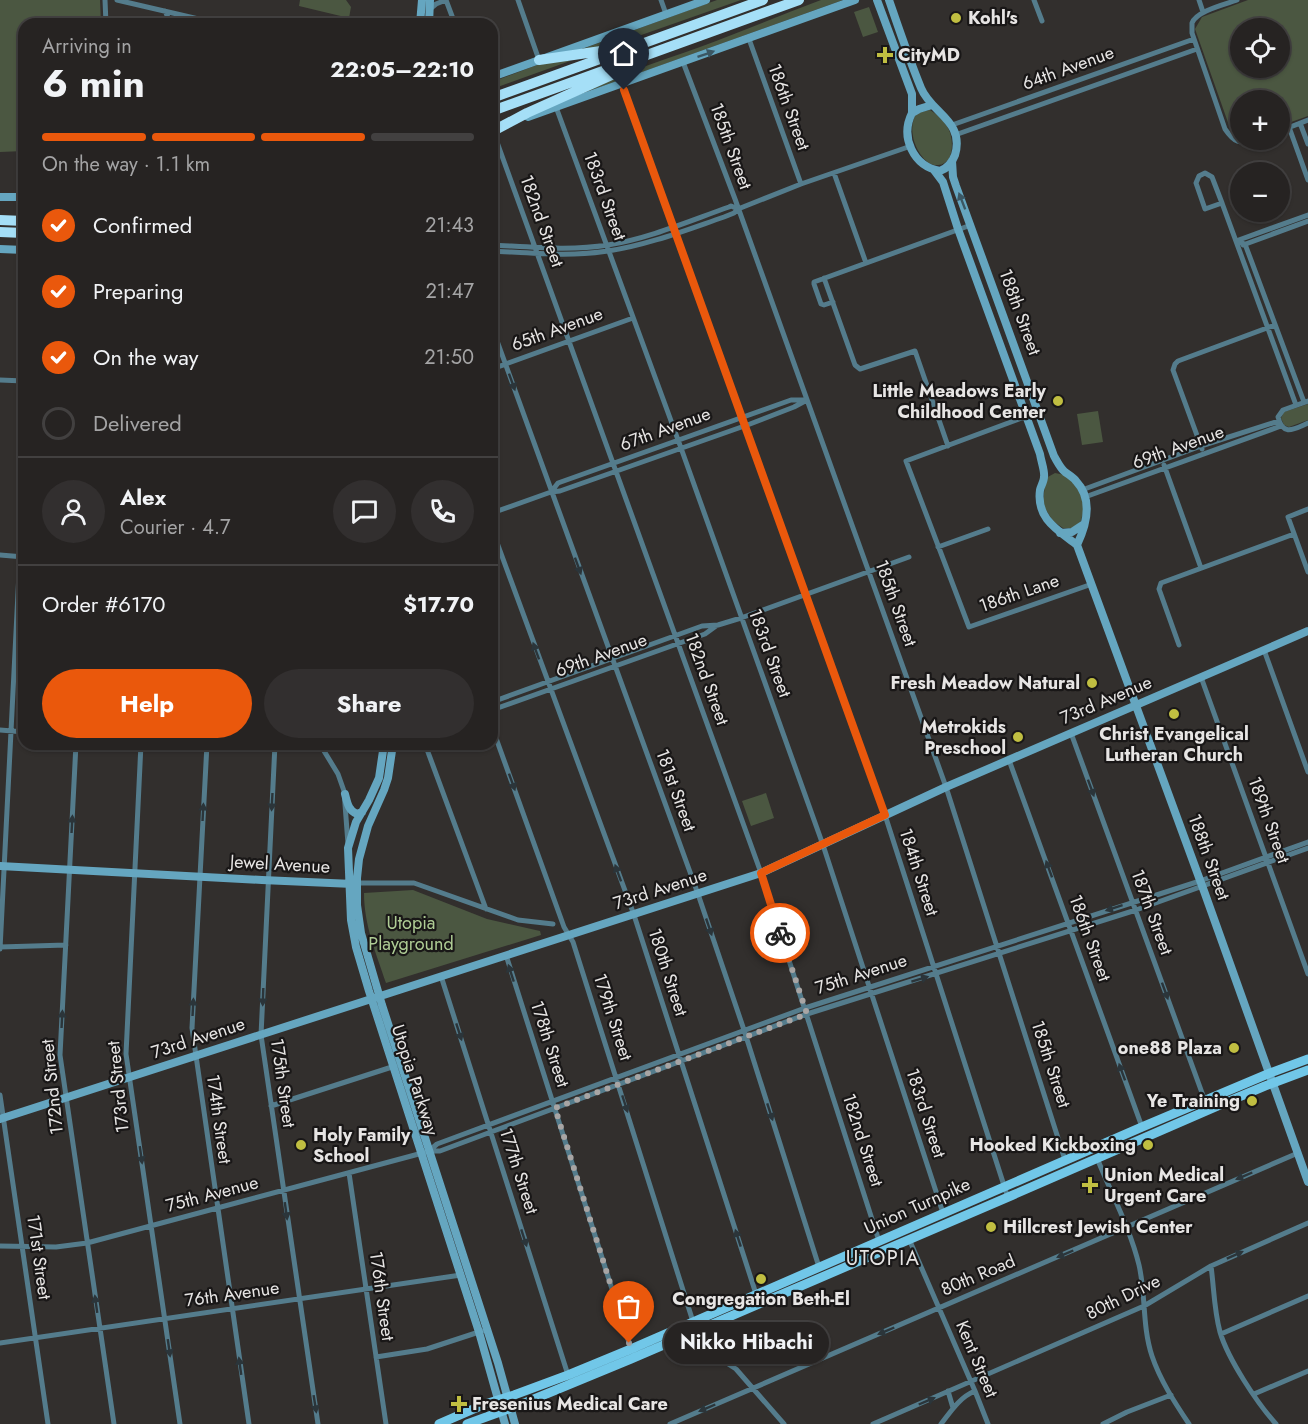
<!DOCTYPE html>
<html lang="en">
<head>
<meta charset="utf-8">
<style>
	:root { --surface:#262322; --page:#322f2f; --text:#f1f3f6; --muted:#a4a4a5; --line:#424040; --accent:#ea580c }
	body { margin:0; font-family:Jost,sans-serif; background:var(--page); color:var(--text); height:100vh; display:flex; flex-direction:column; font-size:22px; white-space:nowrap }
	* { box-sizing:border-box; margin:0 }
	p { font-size:20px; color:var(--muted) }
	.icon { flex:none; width:33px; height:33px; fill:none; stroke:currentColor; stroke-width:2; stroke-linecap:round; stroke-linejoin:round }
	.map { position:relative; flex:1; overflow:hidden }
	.panel { position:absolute; left:18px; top:18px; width:480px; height:732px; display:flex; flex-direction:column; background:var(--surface); border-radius:18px; box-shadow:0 2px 4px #0004,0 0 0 2px var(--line) }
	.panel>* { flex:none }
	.buttons { position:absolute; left:1230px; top:18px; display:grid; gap:12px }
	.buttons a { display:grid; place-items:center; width:60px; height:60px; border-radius:50%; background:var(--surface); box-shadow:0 2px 4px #0004,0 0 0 2px var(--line); font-size:30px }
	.pin { position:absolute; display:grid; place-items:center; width:51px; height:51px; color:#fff; margin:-62px -26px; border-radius:50% 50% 50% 0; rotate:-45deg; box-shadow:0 0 6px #0007 }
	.pin .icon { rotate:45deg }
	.courier { position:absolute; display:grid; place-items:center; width:60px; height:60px; margin:-30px; border:4px solid #ea580c; border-radius:50%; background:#fff; color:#222; box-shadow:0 2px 8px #0007 }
	.bubble { position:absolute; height:42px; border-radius:21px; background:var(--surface); box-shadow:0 2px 4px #0004,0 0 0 2px var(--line); font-size:20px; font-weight:700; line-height:42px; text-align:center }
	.headline em { font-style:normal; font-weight:700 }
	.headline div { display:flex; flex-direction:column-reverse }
	.headline { display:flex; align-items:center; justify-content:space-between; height:102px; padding:0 24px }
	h1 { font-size:39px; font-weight:700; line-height:45px }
	.bar { display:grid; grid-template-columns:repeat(4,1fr); gap:9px 6px; align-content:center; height:72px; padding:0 24px }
	.bar i { height:8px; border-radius:4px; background:var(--line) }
	.bar .selected { background:var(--accent) }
	.bar p { grid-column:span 4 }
	.line { display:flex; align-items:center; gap:15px; padding:0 24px; border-top:2px solid var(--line) }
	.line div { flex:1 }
	.round { display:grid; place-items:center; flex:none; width:63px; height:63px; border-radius:32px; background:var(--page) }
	ol { padding:0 24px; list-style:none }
	li { display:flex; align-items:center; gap:18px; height:66px }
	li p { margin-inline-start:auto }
	li .icon { padding:6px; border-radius:50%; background:var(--accent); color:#fff; stroke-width:4 }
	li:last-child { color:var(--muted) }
	li i { width:33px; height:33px; border:3px solid var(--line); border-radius:50% }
	.primary-button { display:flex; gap:12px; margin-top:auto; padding:12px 24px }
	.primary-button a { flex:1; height:69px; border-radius:36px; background:var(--accent); color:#fff; font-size:24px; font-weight:700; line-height:69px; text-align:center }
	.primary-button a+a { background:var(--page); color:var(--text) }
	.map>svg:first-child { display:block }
</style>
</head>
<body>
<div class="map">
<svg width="1308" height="1424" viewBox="0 0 1308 1424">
	<rect width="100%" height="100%" fill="#322f2d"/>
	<path fill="#4b5741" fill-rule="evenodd" d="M 0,0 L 100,0 L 101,24 L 24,24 L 24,151 L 0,152 Z
		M 300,0 L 346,0 L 351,7 L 349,18 L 299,6 Z
		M 717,0 L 741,0 L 610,46 L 574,52 Z
		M 821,0 L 843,0 L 567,99 C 610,77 655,63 700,47 C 741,32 781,15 821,0 Z
		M 1248,0 L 1308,0 L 1308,116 L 1280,126 L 1280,100 L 1240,100 L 1240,138 L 1231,131 L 1195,29 L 1202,17 ZM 1280,28 L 1280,68 L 1240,68 L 1240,28 Z
		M 869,7 L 878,32 L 863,37 L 854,12 Z
		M 567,60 L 570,61 L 492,89 L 492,82 L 537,65 Z
		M 930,110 C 938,115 945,122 949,130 C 954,141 954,164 938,165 C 925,167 914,146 913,136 C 911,128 913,120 916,113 Z
		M 1308,404 L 1308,420 L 1289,427 L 1284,425 L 1281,418 L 1284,412 Z
		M 1098,411 L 1103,442 L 1082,445 L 1077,414 Z
		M 1055,473 L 1065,475 L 1073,481 L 1081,495 L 1084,507 L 1081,521 L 1073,528 L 1063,528 L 1053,521 L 1043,505 L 1044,493 L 1046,478 Z
		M 766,793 L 774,818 L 751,826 L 742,801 Z
		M 413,890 L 487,919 L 540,931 L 541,935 L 386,983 C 376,953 364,925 364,893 Z"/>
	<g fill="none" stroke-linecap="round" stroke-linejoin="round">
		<path stroke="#547c8c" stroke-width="5" d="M 105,0 L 106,24
			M 117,0 L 220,24
			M 446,0 L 455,24
			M 518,0 L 539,60
			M 661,0 L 666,14
			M 1034,0 L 1042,21
			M 1199,0 L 1203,12
			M 1237,0 C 1226,4 1196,11 1192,23 C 1192,23 1192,32 1192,33 L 1225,129 C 1234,142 1240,145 1254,140
			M 430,9 L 436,4 L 446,0
			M 165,11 L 171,24
			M 749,39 L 801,184
			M 683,62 L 735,199 L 946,787 L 1065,1160
			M 622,84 L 885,815 L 1008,1198
			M 556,107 L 681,448 L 823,845 L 943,1213
			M 1300,123 L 1308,144
			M 952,125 L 1194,39
			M 1289,127 L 1308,180
			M 493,131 L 761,873 L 879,1241
			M 1280,131 L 1308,120
			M 955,135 L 1197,49
			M 834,173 L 866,263
			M 1205,173 L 1212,177 L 1222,203 L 1205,209 L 1196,183 L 1199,176 Z
			M 1222,203 L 1296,405
			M 1236,241 L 1245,244 L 1304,402
			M 1236,241 L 1308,215
			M 492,245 C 531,247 570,251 608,245 C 650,238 689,221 729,207 L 731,206 L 738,209
			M 1243,245 L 1308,221
			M 492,251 C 531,253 570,257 608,251 C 648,245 686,230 724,217 L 734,213 L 738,209 L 801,184 L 911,146
			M 824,278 L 855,365 L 860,369 L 915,351 L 948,446
			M 833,302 L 824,305 L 821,304 L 814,284 L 814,282 L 971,225
			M 492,327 L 698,894 L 744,1030 L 819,1267
			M 492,369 L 633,318
			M 0,380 L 24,381
			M 1308,401 L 1283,410 L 1278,417 C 1283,437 1294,429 1308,423
			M 1038,412 L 906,461 L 969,627 L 1092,584
			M 1202,449 L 1173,370 L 1175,364 L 1178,361 L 1275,325
			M 1164,465 L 1201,568
			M 1082,490 L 1201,446 L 1279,421
			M 551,492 L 558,483 L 791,400 L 804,400
			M 1085,497 L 1281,426
			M 1308,509 L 1288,517 L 1308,572
			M 492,513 L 551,492 L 560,491 L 750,424 L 794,407 L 807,400
			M 492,529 L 634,915 L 756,1294
			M 938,547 L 988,529
			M 0,555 L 24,557
			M 1179,645 L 1159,589 L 1161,583 L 1294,534
			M 1264,650 L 1308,772
			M 15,665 L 24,665
			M 1201,677 L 1308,974
			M 492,702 L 702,626 L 718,625 L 741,618 L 909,557
			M 492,710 L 705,634 L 716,626
			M 492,727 L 564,927 L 573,942 L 701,1347 L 708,1353
			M 0,730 L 24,732
			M 1071,733 L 1205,1101
			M 76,744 L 60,1055 L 114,1424
			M 141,744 L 126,1054 L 180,1424
			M 207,744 L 192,1028 L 249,1424
			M 275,744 L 261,1035 L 318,1424
			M 280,744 L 383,749 L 386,747
			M 425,744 L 486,909
			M 321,746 L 338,774 L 344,791 L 348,844
			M 1009,760 L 1142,1127
			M 357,883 L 414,883 L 518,920 L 553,924
			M 0,947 L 66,945
			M 0,949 L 24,474
			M 506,955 L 631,1349
			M 441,976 L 568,1375
			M 0,1095 L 48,1424
			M 271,1106 L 395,1066
			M 429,1151 L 437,1144 L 805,1008 L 1200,881 L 1308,842
			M 1097,1158 C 1111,1193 1130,1228 1139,1265 C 1146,1295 1142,1326 1152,1356 C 1160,1380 1175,1403 1189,1424
			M 349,1173 L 386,1424
			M 909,1239 L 975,1391 L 988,1424
			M 0,1246 L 56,1247 L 87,1243 L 415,1155 L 429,1151 L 440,1151 L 807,1014 L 1136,910 L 1308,848
			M 1211,1266 C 1214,1288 1214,1310 1220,1332 C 1228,1359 1257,1403 1276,1424
			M 1221,1334 L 1308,1296
			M 0,1343 L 461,1275
			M 662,1347 L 708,1353 L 722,1360 L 736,1369 L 784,1424
			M 376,1357 L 427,1349 L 482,1331
			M 948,1391 L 953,1408
			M 1254,1394 L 1308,1371
			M 670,1424 L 1298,1153
			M 873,1424 L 1144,1306 L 1211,1266 L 1308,1223
			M 941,1424 C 951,1411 960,1397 975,1391
			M 1103,1424 L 1127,1412 L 1171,1395"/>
		<path stroke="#65a6c0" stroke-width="8" d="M 877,0 L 912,94 L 912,113
			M 889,0 C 899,29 909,59 921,88 C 931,113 965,121 955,155 C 952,163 948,168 940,171 C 913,166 900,137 912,113 L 919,109 L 932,105
			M 420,24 L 422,0
			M 429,24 L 430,0
			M 492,77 L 706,0
			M 528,117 L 855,0
			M 952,161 L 953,177 L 956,186 L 1054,456 C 1057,461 1060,468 1065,472 C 1069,475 1073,477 1076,481 C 1093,499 1087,524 1077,545
			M 934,170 L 943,182 L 958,229 L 1040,454 C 1041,461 1045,471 1044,477 C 1044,481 1041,486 1040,490 C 1036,519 1058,530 1077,545 L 1204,891 L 1308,1182
			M 0,197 L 24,197
			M 0,249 L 24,250
			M 1060,533 L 1072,532 L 1084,524
			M 384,744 L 379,778 L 369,800 L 356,822 L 348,848 L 351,920 L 356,947 L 369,991 L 479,1332 L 505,1424
			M 393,744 L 388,778 L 384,790 L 368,826 L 359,859 L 357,878 L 357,905 L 361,933 L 382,1005 L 498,1363 L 515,1424
			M 345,794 C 347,801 348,811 357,814 L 362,812
			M 0,866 L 262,880 L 353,884
			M 0,1119 L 761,873 L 946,787 L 1308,631"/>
		<path stroke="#71c7e8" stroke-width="9" d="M 439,1424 L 485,1404 L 514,1395 L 568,1375 L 631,1349 L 1142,1127 L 1270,1073 L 1308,1059
			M 467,1424 L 522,1404 L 631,1359 L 1013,1195 L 1222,1104 L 1265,1086 L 1308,1070"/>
		<path stroke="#a5dff7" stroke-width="10" d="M 539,60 L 601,51 L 614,47
			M 492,98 L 763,0
			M 492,111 L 799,0
			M 493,131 L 527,113 L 623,70
			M 0,220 L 24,221
			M 0,232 L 24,233"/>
	</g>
	<defs><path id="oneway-solid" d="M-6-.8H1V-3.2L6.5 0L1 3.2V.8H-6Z" transform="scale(1.5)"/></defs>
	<g fill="#3b5763">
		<use href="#oneway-solid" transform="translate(706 54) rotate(-19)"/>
		<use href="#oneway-solid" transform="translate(962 201) rotate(-111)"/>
	</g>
	<g fill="#2b353a">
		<use href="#oneway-solid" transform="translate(512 382) rotate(70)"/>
		<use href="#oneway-solid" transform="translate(578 566) rotate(70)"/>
		<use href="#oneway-solid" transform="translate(536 651) rotate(-110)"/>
		<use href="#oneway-solid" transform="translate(512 782) rotate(70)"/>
		<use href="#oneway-solid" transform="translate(1091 788) rotate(70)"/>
		<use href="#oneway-solid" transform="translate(272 802) rotate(93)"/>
		<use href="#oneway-solid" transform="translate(203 812) rotate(-87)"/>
		<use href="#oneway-solid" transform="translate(72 824) rotate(-87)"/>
		<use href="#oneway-solid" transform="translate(1049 869) rotate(-110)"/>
		<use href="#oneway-solid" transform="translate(618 873) rotate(-110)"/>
		<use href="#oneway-solid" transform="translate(1114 908) rotate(162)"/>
		<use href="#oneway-solid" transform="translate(709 927) rotate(71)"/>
		<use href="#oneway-solid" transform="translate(511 973) rotate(-108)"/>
		<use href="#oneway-solid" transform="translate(920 979) rotate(-17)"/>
		<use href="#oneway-solid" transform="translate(1165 991) rotate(70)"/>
		<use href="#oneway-solid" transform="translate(263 997) rotate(92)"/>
		<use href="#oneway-solid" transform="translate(193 1007) rotate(-87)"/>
		<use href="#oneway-solid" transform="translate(62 1019) rotate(-87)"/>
		<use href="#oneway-solid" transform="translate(459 1032) rotate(72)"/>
		<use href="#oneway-solid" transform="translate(1122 1072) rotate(-110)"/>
		<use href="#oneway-solid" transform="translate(625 1104) rotate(72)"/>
		<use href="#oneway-solid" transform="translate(770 1112) rotate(72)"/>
		<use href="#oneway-solid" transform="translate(141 1155) rotate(82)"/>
		<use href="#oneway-solid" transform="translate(1244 1176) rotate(157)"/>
		<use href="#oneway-solid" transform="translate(286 1211) rotate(82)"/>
		<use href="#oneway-solid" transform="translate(524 1238) rotate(72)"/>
		<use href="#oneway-solid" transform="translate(738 1238) rotate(-108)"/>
		<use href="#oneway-solid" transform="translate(1065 1254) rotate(157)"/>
		<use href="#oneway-solid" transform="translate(1235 1255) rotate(-24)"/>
		<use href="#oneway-solid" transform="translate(96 1304) rotate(-98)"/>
		<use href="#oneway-solid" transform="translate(886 1331) rotate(157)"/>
		<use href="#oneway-solid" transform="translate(169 1348) rotate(82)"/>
		<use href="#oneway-solid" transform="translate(240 1366) rotate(-98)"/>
		<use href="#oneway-solid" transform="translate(927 1401) rotate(-23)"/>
		<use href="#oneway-solid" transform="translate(315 1404) rotate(81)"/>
		<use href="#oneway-solid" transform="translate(707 1408) rotate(157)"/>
	</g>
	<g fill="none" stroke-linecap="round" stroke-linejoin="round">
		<path stroke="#a8a5a4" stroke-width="6" stroke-dasharray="0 10.8" d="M 629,1343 L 555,1108 L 807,1014 L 780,933"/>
		<path stroke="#ea580c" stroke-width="8" d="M 624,90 L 885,815 L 761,873 L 780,933"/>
	</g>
	<g fill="#c0be41" stroke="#191717" stroke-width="2">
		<circle cx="956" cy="18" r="6"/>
		<path d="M882 46h6v6h6v6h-6v6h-6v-6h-6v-6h6z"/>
		<circle cx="1058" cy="401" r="6"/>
		<circle cx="1092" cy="683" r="6"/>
		<circle cx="1174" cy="714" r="6"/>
		<circle cx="1018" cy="737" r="6"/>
		<circle cx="1234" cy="1048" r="6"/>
		<circle cx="1252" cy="1101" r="6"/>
		<circle cx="301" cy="1145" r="6"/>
		<circle cx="1148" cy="1145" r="6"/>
		<path d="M1087 1176h6v6h6v6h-6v6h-6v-6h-6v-6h6z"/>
		<circle cx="991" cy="1227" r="6"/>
		<circle cx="761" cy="1279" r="6"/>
		<path d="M456 1395h6v6h6v6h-6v6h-6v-6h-6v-6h6z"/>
	</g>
	<g text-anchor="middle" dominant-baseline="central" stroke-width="4.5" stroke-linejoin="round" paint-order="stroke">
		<g font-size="18" font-weight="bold" fill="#e7e5e4" stroke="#191717" text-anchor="start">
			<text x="968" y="18">Kohl's</text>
			<text x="898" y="55">CityMD</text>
			<text x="1046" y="391" text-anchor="end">Little Meadows Early<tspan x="1046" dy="21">Childhood Center</tspan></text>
			<text x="1080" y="683" text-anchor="end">Fresh Meadow Natural</text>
			<text x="1006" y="727" text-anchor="end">Metrokids<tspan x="1006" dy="21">Preschool</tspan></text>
			<text x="1174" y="734" text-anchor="middle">Christ Evangelical<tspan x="1174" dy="21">Lutheran Church</tspan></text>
			<text x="1222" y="1048" text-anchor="end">one88 Plaza</text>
			<text x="1240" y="1101" text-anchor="end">Ye Training</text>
			<text x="313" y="1135">Holy Family<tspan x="313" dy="21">School</tspan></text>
			<text x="1136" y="1145" text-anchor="end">Hooked Kickboxing</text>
			<text x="1104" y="1175">Union Medical<tspan x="1104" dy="21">Urgent Care</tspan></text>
			<text x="1003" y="1227">Hillcrest Jewish Center</text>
			<text x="761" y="1299" text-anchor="middle">Congregation Beth-El</text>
			<text x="472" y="1404">Fresenius Medical Care</text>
		</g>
		<g font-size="18" fill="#e7e5e4" stroke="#191717">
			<text transform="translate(1068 68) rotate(-20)">64th Avenue</text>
			<text transform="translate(789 107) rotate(70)">186th Street</text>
			<text transform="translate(731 146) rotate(70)">185th Street</text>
			<text transform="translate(605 196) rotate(70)">183rd Street</text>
			<text transform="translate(542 221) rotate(70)">182nd Street</text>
			<text transform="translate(1020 312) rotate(70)">188th Street</text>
			<text transform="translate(557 329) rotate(-20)">65th Avenue</text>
			<text transform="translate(665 429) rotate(-20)">67th Avenue</text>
			<text transform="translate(1178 447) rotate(-20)">69th Avenue</text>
			<text transform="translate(1019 593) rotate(-19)">186th Lane</text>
			<text transform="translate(896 603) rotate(70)">185th Street</text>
			<text transform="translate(770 653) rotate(70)">183rd Street</text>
			<text transform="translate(601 655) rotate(-20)">69th Avenue</text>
			<text transform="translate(707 679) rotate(70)">182nd Street</text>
			<text transform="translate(1106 700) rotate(-23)">73rd Avenue</text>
			<text transform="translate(676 790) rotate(70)">181st Street</text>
			<text transform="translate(1269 820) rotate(70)">189th Street</text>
			<text transform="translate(1209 857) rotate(70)">188th Street</text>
			<text transform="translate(280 864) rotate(3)">Jewel Avenue</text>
			<text transform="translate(919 872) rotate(72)">184th Street</text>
			<text transform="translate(660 889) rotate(-18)">73rd Avenue</text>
			<text transform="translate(1152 912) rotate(70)">187th Street</text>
			<text transform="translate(1090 938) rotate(70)">186th Street</text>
			<text transform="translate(668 972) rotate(72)">180th Street</text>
			<text transform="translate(861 974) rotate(-18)">75th Avenue</text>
			<text transform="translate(613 1017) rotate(72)">179th Street</text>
			<text transform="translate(198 1038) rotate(-18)">73rd Avenue</text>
			<text transform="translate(550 1044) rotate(72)">178th Street</text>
			<text transform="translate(1051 1064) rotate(72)">185th Street</text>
			<text transform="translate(415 1080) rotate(72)">Utopia Parkway</text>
			<text transform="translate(283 1083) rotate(82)">175th Street</text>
			<text transform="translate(52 1087) rotate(-96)">172nd Street</text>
			<text transform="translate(118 1087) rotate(-96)">173rd Street</text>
			<text transform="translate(926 1113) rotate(72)">183rd Street</text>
			<text transform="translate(219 1119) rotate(82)">174th Street</text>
			<text transform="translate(863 1140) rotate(72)">182nd Street</text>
			<text transform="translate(519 1171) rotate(72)">177th Street</text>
			<text transform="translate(212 1194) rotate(-15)">75th Avenue</text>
			<text transform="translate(917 1206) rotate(-24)">Union Turnpike</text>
			<text transform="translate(39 1257) rotate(82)">171st Street</text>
			<text transform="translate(978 1275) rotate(-23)">80th Road</text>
			<text transform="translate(232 1294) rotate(-8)">76th Avenue</text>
			<text transform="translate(382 1296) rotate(82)">176th Street</text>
			<text transform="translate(1123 1297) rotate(-26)">80th Drive</text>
			<text transform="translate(977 1359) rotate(67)">Kent Street</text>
		</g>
		<g font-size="18" fill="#afcd95" stroke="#191717">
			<text x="411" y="923">Utopia<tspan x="411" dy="21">Playground</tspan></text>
		</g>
		<g font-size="20" letter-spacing="1.5" fill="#e7e5e4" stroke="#191717">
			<text x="883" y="1258">UTOPIA</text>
		</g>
	</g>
</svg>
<div class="buttons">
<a><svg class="icon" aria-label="locate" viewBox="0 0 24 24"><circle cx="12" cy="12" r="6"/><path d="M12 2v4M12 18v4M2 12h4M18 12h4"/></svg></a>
<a>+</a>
<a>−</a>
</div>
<div class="pin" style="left:629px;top:1343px;background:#ea580c"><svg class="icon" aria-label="bag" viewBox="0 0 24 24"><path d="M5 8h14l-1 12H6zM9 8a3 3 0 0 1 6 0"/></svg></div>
<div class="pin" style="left:624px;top:90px;background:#1f2937"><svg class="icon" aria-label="home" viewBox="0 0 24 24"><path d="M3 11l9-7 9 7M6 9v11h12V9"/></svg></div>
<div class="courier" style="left:780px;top:933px"><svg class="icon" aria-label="bike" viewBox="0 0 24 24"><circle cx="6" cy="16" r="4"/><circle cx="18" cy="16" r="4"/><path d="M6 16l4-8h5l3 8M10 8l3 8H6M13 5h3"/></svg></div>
<div class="bubble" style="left:664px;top:1322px;width:165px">Nikko Hibachi</div>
<section class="panel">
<div class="headline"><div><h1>6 min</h1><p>Arriving in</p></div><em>22:05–22:10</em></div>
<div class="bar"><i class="selected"></i><i class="selected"></i><i class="selected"></i><i></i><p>On the way · 1.1 km</p></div>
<ol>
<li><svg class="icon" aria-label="check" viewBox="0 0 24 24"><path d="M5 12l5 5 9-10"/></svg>Confirmed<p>21:43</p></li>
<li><svg class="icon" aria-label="check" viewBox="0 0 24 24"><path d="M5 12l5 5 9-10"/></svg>Preparing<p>21:47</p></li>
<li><svg class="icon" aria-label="check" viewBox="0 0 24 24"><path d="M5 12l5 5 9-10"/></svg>On the way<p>21:50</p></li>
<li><i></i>Delivered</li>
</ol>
<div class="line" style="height:108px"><a class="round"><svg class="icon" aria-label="person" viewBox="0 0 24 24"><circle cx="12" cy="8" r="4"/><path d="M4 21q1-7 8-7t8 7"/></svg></a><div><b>Alex</b><p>Courier · 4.7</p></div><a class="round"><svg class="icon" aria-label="chat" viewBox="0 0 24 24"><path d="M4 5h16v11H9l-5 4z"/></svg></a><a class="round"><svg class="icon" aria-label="phone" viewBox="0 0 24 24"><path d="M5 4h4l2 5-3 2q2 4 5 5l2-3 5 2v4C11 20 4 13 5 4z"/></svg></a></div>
<div class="line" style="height:78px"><div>Order #6170</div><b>$17.70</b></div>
<div class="primary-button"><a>Help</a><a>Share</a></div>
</section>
</div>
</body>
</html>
